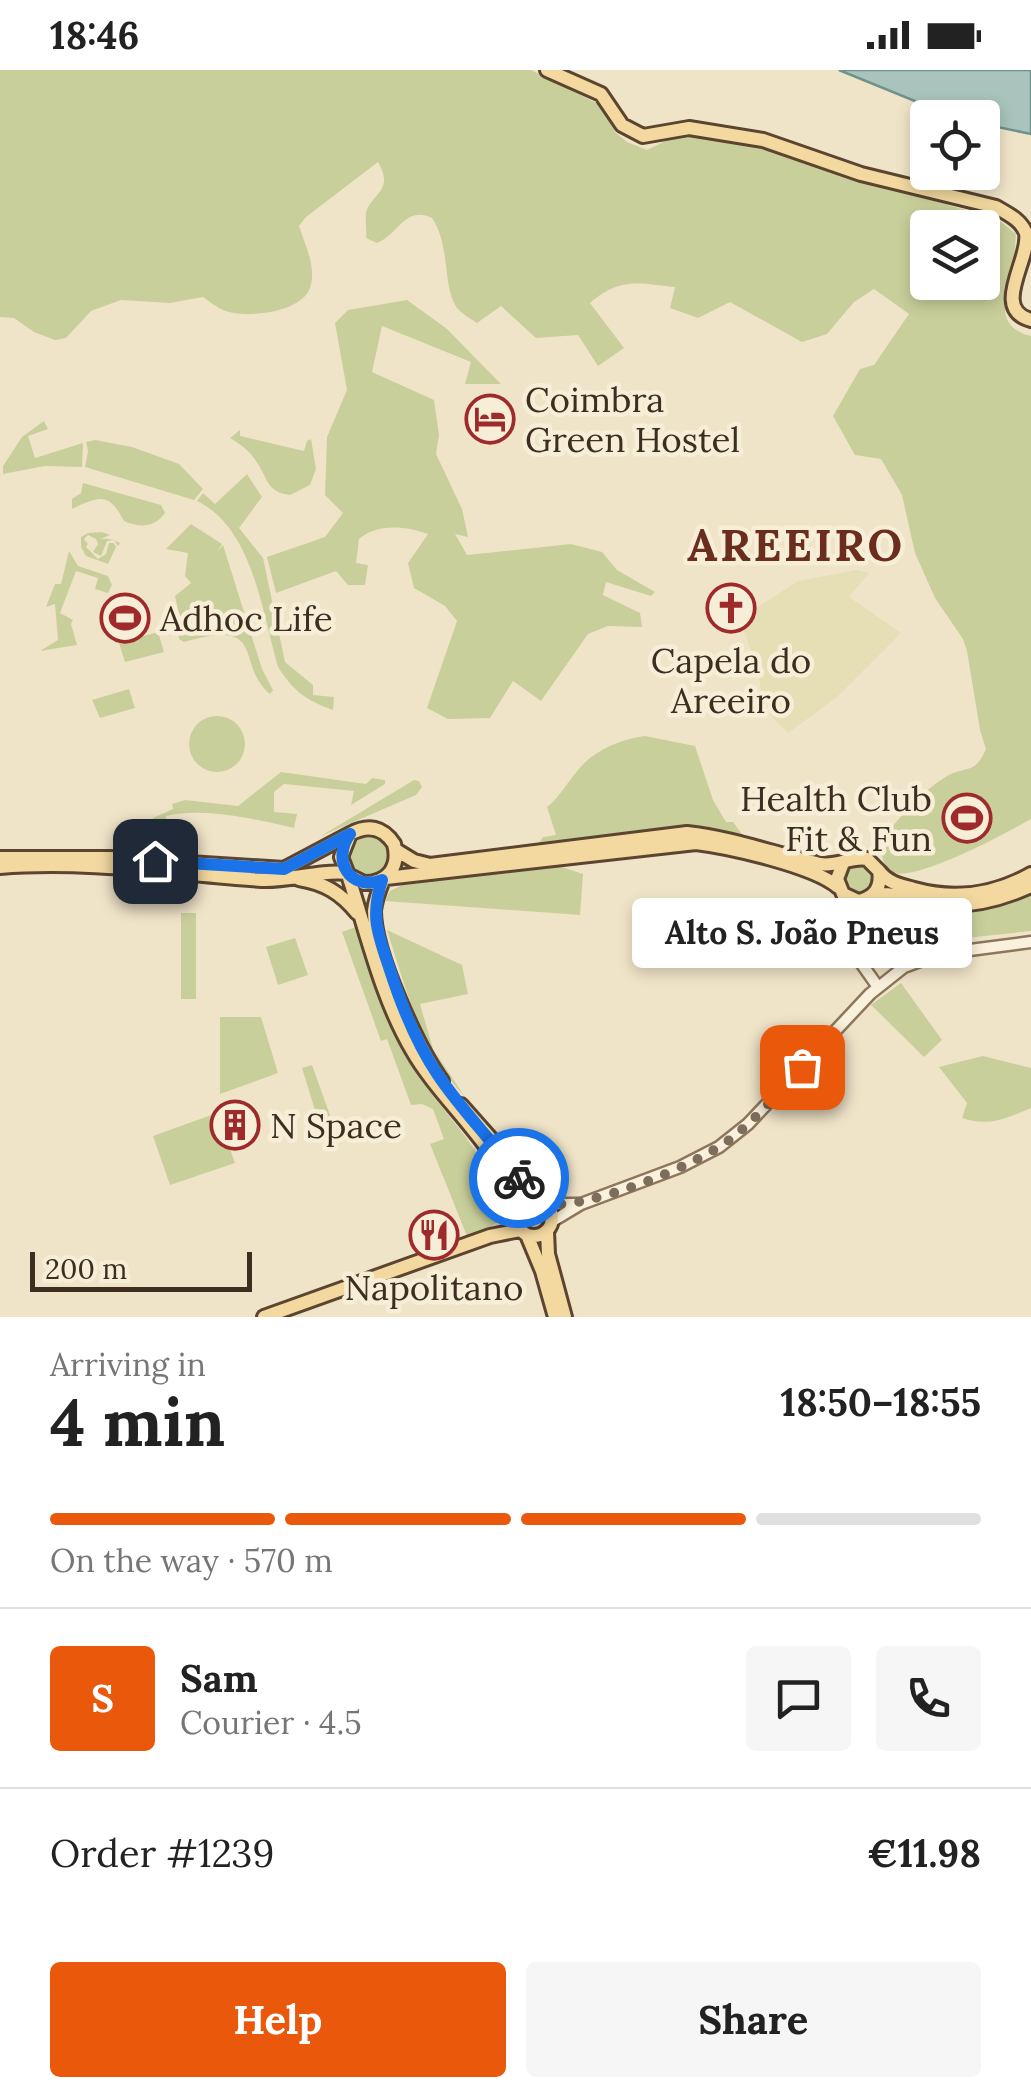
<!DOCTYPE html>
<html lang="en">
<head>
<meta charset="utf-8">
<style>
	:root { --surface:#fff; --page:#f6f6f6; --text:#222; --muted:#767676; --line:#e0e0e0; --accent:#ea580c }
	body { margin:0; font-family:Lora,serif; background:var(--page); color:var(--text); height:100vh; display:flex; flex-direction:column; font-size:38px; white-space:nowrap }
	* { box-sizing:border-box; margin:0 }
	p { font-size:32px; color:var(--muted) }
	.icon { flex:none; width:55px; height:55px; fill:none; stroke:currentColor; stroke-width:2; stroke-linecap:round; stroke-linejoin:round }
	.map { position:relative; height:1247px; overflow:hidden }
	.drawer { display:flex; flex-direction:column; background:var(--surface); flex:1 }
	.drawer>* { flex:none }
	.fabs { position:absolute; left:910px; top:30px; display:grid; gap:20px }
	.fabs a { display:grid; place-items:center; width:90px; height:90px; border-radius:10px; background:var(--surface); box-shadow:0 5px 15px #0003; font-size:50px }
	.scale { position:absolute; left:30px; bottom:25px; width:222px; box-sizing:border-box; padding-left:10px; border:5px solid #3d2e20; border-top:0; font-size:28px; line-height:35px; white-space:nowrap; color:#3d2e20; -webkit-text-stroke:8px #f7eed8; paint-order:stroke }
	.pin { position:absolute; display:grid; place-items:center; width:85px; height:85px; color:#fff; margin:-42px; border-radius:20px; box-shadow:0 5px 15px #0006 }
	.courier { position:absolute; display:grid; place-items:center; width:100px; height:100px; margin:-50px; border:8px solid #1a73e8; border-radius:50%; background:#fff; color:#222; box-shadow:0 2px 12px #0007 }
	.bubble { position:absolute; height:70px; border-radius:10px; background:var(--surface); box-shadow:0 5px 15px #0003; font-size:32px; font-weight:700; line-height:70px; text-align:center }
	.head em { font-style:normal; font-weight:700 }
	.head div { display:flex; flex-direction:column-reverse }
	.head { display:flex; align-items:center; justify-content:space-between; height:170px; padding:0 50px }
	h1 { font-size:65px; font-weight:700; line-height:75px }
	.bar { display:grid; grid-template-columns:repeat(4,1fr); gap:15px 10px; align-content:center; height:120px; padding:0 50px }
	.bar i { height:12px; border-radius:8px; background:var(--line) }
	.bar .active { background:var(--accent) }
	.bar p { grid-column:span 4 }
	.line { display:flex; align-items:center; gap:25px; padding:0 50px; border-top:2px solid var(--line) }
	.line div { flex:1 }
	.round { display:grid; place-items:center; flex:none; width:105px; height:105px; border-radius:10px; background:var(--page) }
	.primary-button { display:flex; gap:20px; margin-top:auto; padding:20px 50px }
	.primary-button a { flex:1; height:115px; border-radius:10px; background:var(--accent); color:#fff; font-size:40px; font-weight:700; line-height:115px; text-align:center }
	.primary-button a+a { background:var(--page); color:var(--text) }
	.status { display:flex; justify-content:space-between; align-items:center; height:70px; padding:0 50px; background:var(--surface); direction:ltr }
	.status svg { height:28px; fill:currentColor }
	.map>svg:first-child { display:block }
</style>
</head>
<body>
<div class="status"><b>18:46</b><svg viewBox="0 0 49 12"><path d="M0 12V9h3v3zM5 12V6h3v6zM10 12V3h3v9zM15 12V0h3v12zM26 1h20v11H26zM47 4h2v5h-2z"/></svg></div>
<div class="map">
<svg width="1031" height="1247" viewBox="0 0 1031 1247">
	<rect width="100%" height="100%" fill="#f0e4c8"/>
	<path fill="#e6deb5" d="M 857,500 L 869,503 L 849,527 L 901,563 L 837,627 L 788,663 L 761,635 L 760,612 L 746,565 L 739,555 L 750,542 L 798,511 Z"/>
	<path fill="#c9cf9b" fill-rule="evenodd" d="M 0,0 L 531,0 L 600,35 L 615,62 L 627,72 L 647,80 L 678,65 L 748,73 L 1000,151 L 1016,164 C 1015,175 1015,186 1013,197 C 1008,225 991,256 1031,266 L 1031,749 C 1004,764 920,810 892,803 L 884,793 L 880,779 C 885,758 929,715 949,705 C 968,696 975,704 986,679 L 980,660 L 967,581 L 963,569 L 935,528 L 915,483 L 902,425 L 881,389 L 855,385 L 833,346 L 860,299 L 874,295 L 909,244 L 874,219 L 854,232 L 827,264 L 802,272 L 730,232 L 698,248 L 670,238 L 675,217 C 638,213 620,207 590,233 L 624,278 L 598,296 L 578,265 L 536,268 L 501,236 L 477,253 C 471,249 462,244 457,238 C 442,217 451,176 432,148 C 405,135 399,164 377,173 L 366,168 C 367,160 365,150 366,143 C 371,123 395,122 378,92 L 306,147 L 299,156 C 305,175 317,197 310,218 C 301,243 245,249 223,240 C 216,237 209,231 203,227 L 170,233 L 121,230 L 91,241 L 66,268 L 55,270 L 34,262 L 14,248 L 0,247 ZM 928,158 L 982,158 L 982,212 L 928,212 Z
		M 407,230 L 447,259 L 501,314 L 465,314 L 471,292 L 382,256 L 372,302 L 434,330 L 439,365 L 436,384 L 462,439 L 468,467 L 455,464 L 467,485 L 571,474 L 602,482 L 617,500 L 655,522 L 651,526 L 606,512 L 603,525 L 640,543 L 642,557 L 608,556 L 588,564 L 541,631 L 513,611 L 490,648 L 448,649 L 427,638 L 457,551 L 445,536 L 414,518 L 408,493 L 428,464 C 406,456 377,453 359,469 L 356,493 L 368,495 L 365,515 L 348,515 L 336,501 L 276,523 L 267,487 L 325,467 L 343,443 L 325,425 L 327,367 L 347,320 L 335,253 L 348,240 Z
		M 44,351 L 48,359 L 28,366 L 35,388 L 83,373 L 82,397 L 45,396 L 3,404 L 3,396 L 22,367 Z
		M 240,360 L 240,366 L 304,381 L 307,371 L 311,369 L 316,399 L 310,415 L 290,425 C 266,422 268,408 256,391 C 250,381 240,374 230,368 Z
		M 95,370 L 132,377 L 179,394 L 203,419 L 194,430 L 85,397 L 88,381 L 86,372 Z
		M 247,404 L 262,427 L 239,458 L 263,488 L 285,592 L 313,615 L 313,625 L 334,627 L 333,640 C 307,631 293,621 278,597 C 262,542 253,458 197,431 L 203,423 L 215,434 Z
		M 83,413 L 161,435 L 165,443 C 154,458 140,458 124,451 C 109,423 101,425 72,439 L 72,429 L 81,423 Z
		M 191,454 L 222,474 L 217,482 L 223,475 L 262,599 L 273,620 L 270,624 C 234,594 269,547 184,572 L 179,569 L 177,555 L 181,553 L 175,526 L 191,513 L 185,506 L 188,483 L 166,479 Z
		M 102,462 L 110,465 L 100,469 C 108,468 113,469 120,473 L 118,476 L 114,470 L 107,471 L 101,486 L 93,482 L 98,474 L 96,469 L 88,465 L 84,469 L 88,474 L 86,477 L 98,489 L 106,484 L 109,473 L 114,473 L 116,477 L 108,494 L 86,486 L 81,477 L 81,467 L 88,463 Z
		M 69,481 L 78,496 L 108,506 L 112,515 L 108,523 L 95,519 L 98,508 L 76,501 L 60,543 L 73,550 L 71,554 L 77,575 L 40,581 L 58,570 L 55,534 L 46,537 L 55,514 L 61,514 Z
		M 158,562 L 164,582 L 125,592 L 119,573 Z
		M 129,619 L 135,638 L 100,648 L 92,630 Z
		M189 674a28 28 0 1 1 56 0a28 28 0 1 1-56 0Z
		M 645,666 L 695,676 L 713,730 L 726,752 L 733,752 L 742,764 L 673,757 L 538,774 L 543,767 L 556,765 L 547,737 C 561,726 567,712 579,699 C 594,680 622,669 645,666 Z
		M 281,702 L 366,714 L 372,708 L 385,710 L 385,714 L 351,735 L 354,721 L 284,714 L 274,722 L 274,742 L 297,744 L 294,758 C 254,749 204,737 166,746 L 165,758 L 158,758 L 153,748 L 173,739 L 172,734 L 185,730 L 238,736 Z
		M 414,710 L 419,711 L 422,717 L 416,725 L 321,766 Z
		M349 786a20 20 0 1 1 40 0a20 20 0 1 1-40 0Z
		M843 809a15 15 0 1 1 30 0a15 15 0 1 1-30 0Z
		M 556,795 L 583,804 L 580,845 L 385,831 L 390,821 L 402,815 Z
		M 1031,825 L 1031,861 L 966,868 L 963,842 L 999,837 Z
		M 181,843 L 196,843 L 196,929 L 181,929 Z
		M 356,857 L 400,976 L 419,1008 L 465,1066 L 506,1125 C 508,1153 489,1159 467,1166 L 430,1074 L 444,1069 L 433,1039 L 422,1034 L 411,1035 L 387,969 L 381,971 L 342,862 Z
		M 387,860 L 462,895 L 468,924 L 420,934 L 433,979 L 465,1027 C 421,981 406,919 387,860 Z
		M 295,868 L 308,905 L 278,915 L 266,877 Z
		M 901,913 L 942,970 L 924,987 L 871,935 Z
		M 220,947 L 261,947 L 278,1003 L 220,1024 Z
		M 983,986 L 1031,998 L 1031,1038 C 1007,1048 988,1057 962,1048 L 967,1033 L 939,997 Z
		M 312,995 L 336,1062 L 323,1066 L 302,998 Z
		M 217,1043 L 235,1093 L 170,1115 L 153,1066 Z"/>
	<path fill="#a9c4bc" stroke="#6f938a" stroke-width="2.5" d="M 839,0 L 1031,0 L 1031,64 L 983,54 L 982,48 L 954,47 Z"/>
	<g fill="none" stroke-linecap="round" stroke-linejoin="round">
		<g stroke="#8d765c" stroke-width="15">
			<path id="minor" d="M 843,824 L 847,873 L 878,917
				M 545,1134 L 580,1134
				M 551,1152 L 581,1134 L 680,1097 L 719,1077 L 748,1054 L 870,924 L 904,897 L 939,884 L 1031,872"/>
		</g>
		<g stroke="#5b4430" stroke-width="18">
			<path id="major" d="M 547,0 L 601,24 L 622,55 L 643,66 L 689,58 L 763,70 L 861,104 L 996,137 C 1008,144 1021,150 1026,163 C 1031,189 990,239 1031,250
				M 396,780 L 414,791 L 430,795 L 687,763 C 733,768 775,784 820,794 C 838,797 850,786 867,789 L 879,801 C 882,818 874,828 858,831 L 843,824 L 837,809 L 843,793
				M 0,788 L 110,788 L 284,799 L 350,764 C 368,754 383,757 394,774 C 400,797 388,813 364,813 L 348,805 L 341,787 L 350,764
				M 0,797 C 88,790 175,804 262,810 C 291,811 317,800 347,803
				M 879,801 C 888,813 900,815 914,819 C 954,830 994,825 1031,804
				M 348,805 C 367,863 381,927 412,980 C 441,1032 507,1083 518,1140
				M 386,808 L 696,773 C 729,777 814,796 838,817
				M 299,809 C 324,813 341,823 357,843
				M 383,810 C 379,820 375,830 374,841 C 374,882 418,978 442,1011
				M 873,825 C 893,821 909,830 929,833 C 965,839 998,831 1031,816
				M 461,1035 L 492,1070 L 537,1131
				M516 1148a18 18 0 1 1 36 0a18 18 0 1 1-36 0Z
				M 547,1161 L 548,1184 L 565,1247
				M 527,1165 L 542,1201 L 555,1247
				M 264,1247 L 490,1166 L 520,1160"/>
		</g>
		<use href="#minor" stroke="#faf1dc" stroke-width="10"/>
		<use href="#major" stroke="#f3d9a0" stroke-width="12"/>
	</g>
	<g fill="none" stroke-linecap="round" stroke-linejoin="round">
		<path stroke="#7c6e5b" stroke-width="10" stroke-dasharray="0 18" d="M 519,1108 C 526,1117 534,1133 546,1134 C 590,1139 696,1096 732,1068 C 758,1047 780,1021 802,997"/>
		<path stroke="#1a73e8" stroke-width="12" d="M 155,791 L 284,799 L 350,764 C 331,790 350,822 382,810 C 370,847 378,864 390,900 C 402,937 416,973 438,1005 C 462,1041 494,1072 519,1108"/>
	</g>
	<defs>
		<g id="hotel-ring" transform="scale(2.5)"><circle r="9.5" fill="#f7eed8" stroke="#9e2a2b" stroke-width="1.5"/><path d="M-6-4.5h1.5V1H6V5H4.5V3h-9V5H-6ZM-4 0a1.8 1.8 0 1 1 3.6 0ZM.5 0V-2.5h3Q6-2.5 6 0Z" fill="#9e2a2b"/></g>
		<g id="church-ring" transform="scale(2.5)"><circle r="9.5" fill="#f7eed8" stroke="#9e2a2b" stroke-width="1.5"/><path d="M-1.2-6h2.4v3.5h3.3v2.4h-3.3V6h-2.4V-.1h-3.3v-2.4h3.3Z" fill="#9e2a2b"/></g>
		<g id="stadium-ring" transform="scale(2.5)"><circle r="9.5" fill="#f7eed8" stroke="#9e2a2b" stroke-width="1.5"/><path d="M0-5a6.5 5 0 1 0 0 10a6.5 5 0 1 0 0-10ZM-3.5-1.8h7v3.6h-7Z" fill="#9e2a2b"/></g>
		<g id="building-ring" transform="scale(2.5)"><circle r="9.5" fill="#f7eed8" stroke="#9e2a2b" stroke-width="1.5"/><path d="M-4-6H4V6H1V3H-1V6H-4ZM-2.5-4.3h1.7v1.8h-1.7ZM.8-4.3h1.7v1.8H.8ZM-2.5-1h1.7V.8h-1.7ZM.8-1h1.7V.8H.8Z" fill="#9e2a2b"/></g>
		<g id="restaurant-ring" transform="scale(2.5)"><circle r="9.5" fill="#f7eed8" stroke="#9e2a2b" stroke-width="1.5"/><path d="M-5-6h1v4h1v-4h1v4h1v-4h1v5L-1.5 .5V6h-2V.5L-5-1ZM5-6V6H3V1.5H1.5Q1.5-4 5-6Z" fill="#9e2a2b"/></g>
	</defs>
	<g fill-rule="evenodd">
		<use href="#hotel-ring" x="490" y="349"/>
		<use href="#church-ring" x="731" y="538"/>
		<use href="#stadium-ring" x="125" y="548"/>
		<use href="#stadium-ring" x="967" y="748"/>
		<use href="#building-ring" x="235" y="1055"/>
		<use href="#restaurant-ring" x="434" y="1165"/>
	</g>
	<g text-anchor="middle" dominant-baseline="central" stroke-width="9" stroke-linejoin="round" paint-order="stroke">
		<g font-size="35" fill="#3d2e20" stroke="#f7eed8" text-anchor="start">
			<text x="525" y="329">Coimbra<tspan x="525" dy="40">Green Hostel</tspan></text>
			<text x="160" y="548">Adhoc Life</text>
			<text x="731" y="590" text-anchor="middle">Capela do<tspan x="731" dy="40">Areeiro</tspan></text>
			<text x="932" y="728" text-anchor="end">Health Club<tspan x="932" dy="40">Fit &amp; Fun</tspan></text>
			<text x="270" y="1055">N Space</text>
			<text x="434" y="1217" text-anchor="middle">Napolitano</text>
		</g>
		<g font-size="45" font-weight="bold" letter-spacing="2.5" fill="#6b2e1e" stroke="#f7eed8">
			<text x="796" y="474">AREEIRO</text>
		</g>
	</g>
</svg>
<div class="fabs">
<a><svg class="icon" aria-label="locate" viewBox="0 0 24 24"><circle cx="12" cy="12" r="6"/><path d="M12 2v4M12 18v4M2 12h4M18 12h4"/></svg></a>
<a><svg class="icon" aria-label="layers" viewBox="0 0 24 24"><path d="M12 4l9 5-9 5-9-5zM3 14l9 5 9-5"/></svg></a>
</div>
<div class="scale">200 m</div>
<div class="pin" style="left:802px;top:997px;background:#ea580c"><svg class="icon" aria-label="bag" viewBox="0 0 24 24"><path d="M5 8h14l-1 12H6zM9 8a3 3 0 0 1 6 0"/></svg></div>
<div class="pin" style="left:155px;top:791px;background:#1f2937"><svg class="icon" aria-label="home" viewBox="0 0 24 24"><path d="M3 11l9-7 9 7M6 9v11h12V9"/></svg></div>
<div class="courier" style="left:519px;top:1108px"><svg class="icon" aria-label="bike" viewBox="0 0 24 24"><circle cx="6" cy="16" r="4"/><circle cx="18" cy="16" r="4"/><path d="M6 16l4-8h5l3 8M10 8l3 8H6M13 5h3"/></svg></div>
<div class="bubble" style="left:632px;top:828px;width:340px">Alto S. João Pneus</div>
</div>
<section class="drawer">
<div class="head"><div><h1>4 min</h1><p>Arriving in</p></div><em>18:50–18:55</em></div>
<div class="bar"><i class="active"></i><i class="active"></i><i class="active"></i><i></i><p>On the way · 570 m</p></div>
<div class="line" style="height:180px"><b class="round" style="background:var(--accent);color:#fff">S</b><div><b>Sam</b><p>Courier · 4.5</p></div><a class="round"><svg class="icon" aria-label="chat" viewBox="0 0 24 24"><path d="M4 5h16v11H9l-5 4z"/></svg></a><a class="round"><svg class="icon" aria-label="phone" viewBox="0 0 24 24"><path d="M5 4h4l2 5-3 2q2 4 5 5l2-3 5 2v4C11 20 4 13 5 4z"/></svg></a></div>
<div class="line" style="height:130px"><div>Order #1239</div><b>€11.98</b></div>
<div class="primary-button"><a>Help</a><a>Share</a></div>
</section>
</body>
</html>
